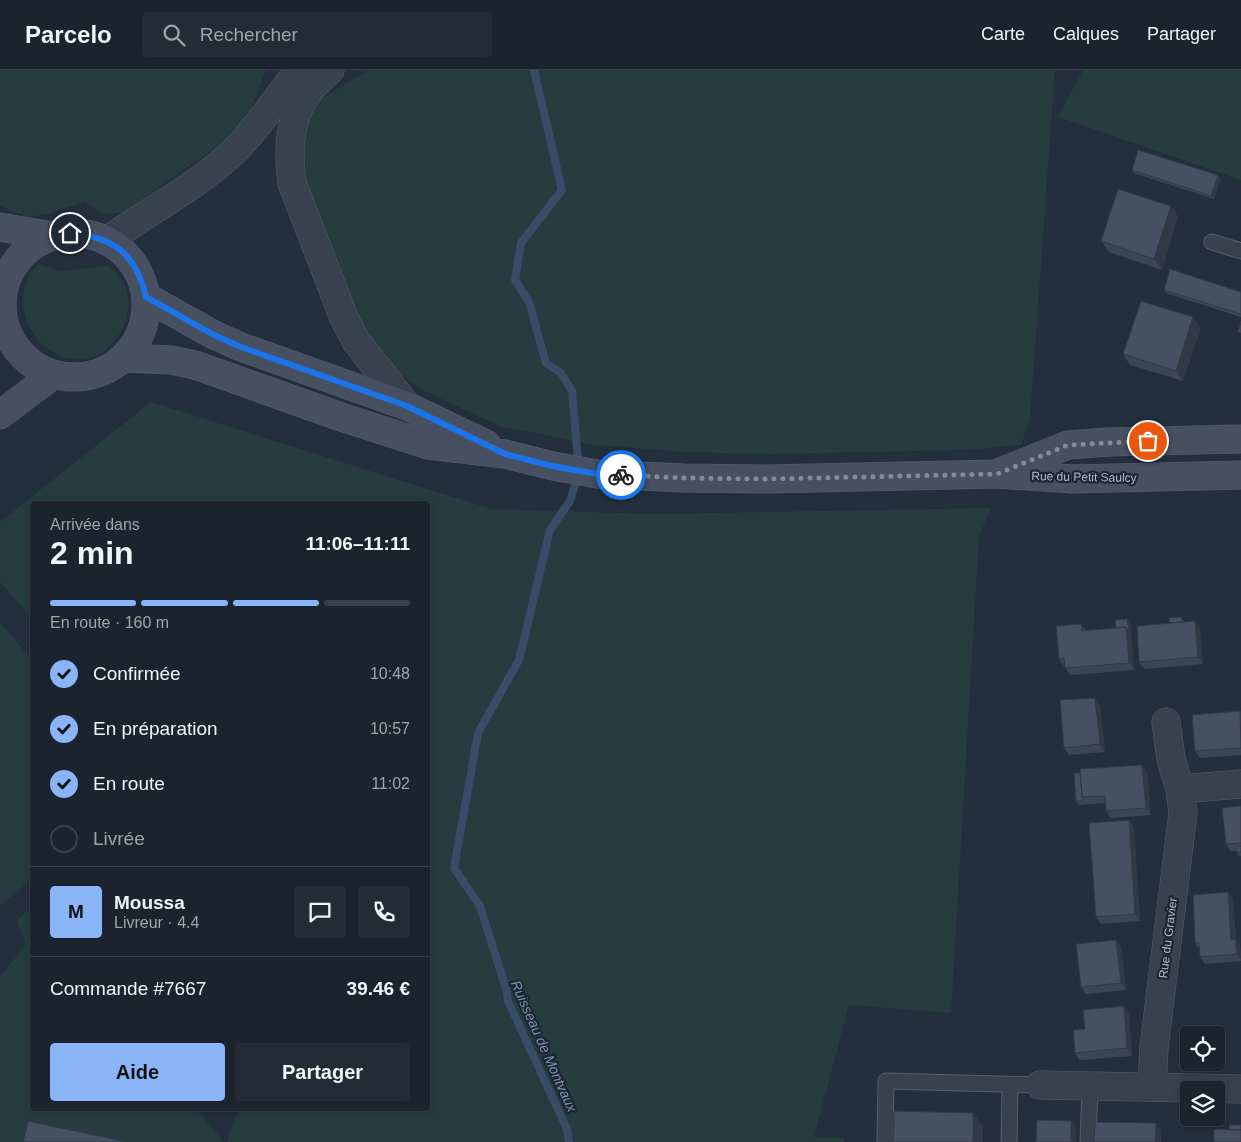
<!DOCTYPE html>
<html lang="fr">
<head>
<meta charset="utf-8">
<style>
	:root { --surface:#1b232e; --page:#242b36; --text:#f1f3f6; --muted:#a0a4aa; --line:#39404a; --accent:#8ab4f8 }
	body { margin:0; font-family:Arial,sans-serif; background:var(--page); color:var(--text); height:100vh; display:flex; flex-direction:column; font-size:19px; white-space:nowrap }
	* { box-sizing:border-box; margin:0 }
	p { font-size:16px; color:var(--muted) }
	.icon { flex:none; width:28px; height:28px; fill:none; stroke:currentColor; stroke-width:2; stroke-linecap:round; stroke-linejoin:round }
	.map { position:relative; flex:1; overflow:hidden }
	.details { position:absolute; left:30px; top:431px; width:400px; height:610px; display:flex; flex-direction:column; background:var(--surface); border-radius:5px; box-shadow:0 2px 8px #0003,0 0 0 1px var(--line) }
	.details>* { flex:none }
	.buttons { position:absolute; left:1180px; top:956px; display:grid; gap:10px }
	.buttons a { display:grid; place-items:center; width:45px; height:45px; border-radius:5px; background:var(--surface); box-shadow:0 2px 8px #0003,0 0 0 1px var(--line); font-size:25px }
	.pin { position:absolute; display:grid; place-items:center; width:42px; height:42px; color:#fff; margin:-21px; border:2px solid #fff; border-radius:50%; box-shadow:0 1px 5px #0007 }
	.courier { position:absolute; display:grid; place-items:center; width:50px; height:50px; margin:-25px; border:4px solid #1a73e8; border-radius:50%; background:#fff; color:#222; box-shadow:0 1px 6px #0007 }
	.overview em { font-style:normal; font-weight:600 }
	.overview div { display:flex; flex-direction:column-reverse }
	.overview { display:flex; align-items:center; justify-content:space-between; height:85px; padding:0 20px }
	h1 { font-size:32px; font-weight:600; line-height:38px }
	.bar { display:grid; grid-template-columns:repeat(4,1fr); gap:8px 5px; align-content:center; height:60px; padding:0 20px }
	.bar i { height:6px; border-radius:4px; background:var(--line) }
	.bar .on { background:var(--accent) }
	.bar p { grid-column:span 4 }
	.line { display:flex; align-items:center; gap:12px; padding:0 20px; border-top:1px solid var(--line) }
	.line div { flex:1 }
	.round { display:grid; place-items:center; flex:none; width:52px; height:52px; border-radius:5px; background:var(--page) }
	ol { padding:0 20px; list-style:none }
	li { display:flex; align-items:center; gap:15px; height:55px }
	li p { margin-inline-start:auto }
	li .icon { padding:5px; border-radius:50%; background:var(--accent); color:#111; stroke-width:4 }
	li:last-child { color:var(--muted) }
	li i { width:28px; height:28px; border:2px solid var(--line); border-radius:50% }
	.primary-button { display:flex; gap:10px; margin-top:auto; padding:10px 20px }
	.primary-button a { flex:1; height:58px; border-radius:5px; background:var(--accent); color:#111; font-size:20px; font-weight:600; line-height:58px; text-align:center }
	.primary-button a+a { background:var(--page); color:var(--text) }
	header { display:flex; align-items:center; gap:30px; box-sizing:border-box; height:70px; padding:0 25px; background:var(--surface); border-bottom:1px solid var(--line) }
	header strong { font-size:24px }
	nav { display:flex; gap:28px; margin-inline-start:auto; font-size:18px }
	.search { width:350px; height:45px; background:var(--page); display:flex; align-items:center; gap:12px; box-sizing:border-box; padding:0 18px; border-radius:5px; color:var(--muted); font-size:19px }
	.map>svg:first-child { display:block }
</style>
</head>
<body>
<header>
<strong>Parcelo</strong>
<div class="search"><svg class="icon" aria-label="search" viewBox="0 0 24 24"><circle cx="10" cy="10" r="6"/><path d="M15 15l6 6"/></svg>Rechercher</div>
<nav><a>Carte</a><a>Calques</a><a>Partager</a></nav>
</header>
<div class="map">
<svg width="1241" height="1072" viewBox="0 0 1241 1072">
	<rect width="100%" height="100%" fill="#242f3e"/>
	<path fill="#263c3f" d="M 0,0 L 266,0 L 249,44 L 218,76 L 123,143 L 104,144 L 84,132 L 48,144 L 28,147 L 0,136 Z
		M 369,0 L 1055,0 L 1030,348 L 1021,375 L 965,380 L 768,384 L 685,382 L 595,375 L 500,356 L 422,320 L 385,293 L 361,258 L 309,129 L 300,89 L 306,49 L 320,29 Z
		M 1083,0 L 1241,0 L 1241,110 L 1058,47 Z
		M 40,194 L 59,201 L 109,196 C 114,201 121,207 124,213 C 131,226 129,246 123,258 C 85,329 0,266 29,205 C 32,201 36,198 40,194 Z
		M 151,332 L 491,439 L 653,444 L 991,438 L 979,466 L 951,943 L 849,935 L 814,1067 L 844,1068 L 844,1072 L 227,1072 L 238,1039 L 428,1039 L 428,434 L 32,434 L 32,548 L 0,512 L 0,452 Z
		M 0,552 L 32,591 L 32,809 L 0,836 Z
		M 32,836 L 32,1039 L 196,1039 L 224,1072 L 0,1072 L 0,906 L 26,875 L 17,851 Z"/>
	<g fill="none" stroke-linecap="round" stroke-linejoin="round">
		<path stroke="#394c67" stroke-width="8" d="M 534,0 L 562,120 L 521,173 L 515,210 L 529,232 L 546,293 L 561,303 L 572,321 L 579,402 L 570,431 L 550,460 L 519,590 L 478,663 L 454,798 L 480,836 L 507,922 L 508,931 L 567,1059 L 569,1072"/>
		<g stroke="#565f6c" stroke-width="17">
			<path id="lane" d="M 1212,172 L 1241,181
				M 885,1072 L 886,1011 L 1040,1015
				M 1009,1072 L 1010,1015
				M 1088,1072 L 1090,1016"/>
		</g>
		<g stroke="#565f6c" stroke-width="29">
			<path id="street" d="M 330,0 C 323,7 314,14 308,22 C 288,50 288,81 292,113 L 344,248 L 356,271 L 407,336
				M 107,171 C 147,142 192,119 229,86 C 256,61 276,29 299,0
				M 1180,719 L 1241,714
				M 1040,1015 L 1241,1019
				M 1152,1017 L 1154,977 L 1183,743 L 1180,719 L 1171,689 L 1166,652"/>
		</g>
		<g stroke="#565f6c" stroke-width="29">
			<path id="secondary" d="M 0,157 L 52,166
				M2 235a72 72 0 1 1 144 0a72 72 0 1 1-144 0Z
				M 146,227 L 214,265 L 241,277 L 407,336 L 486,374
				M 124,288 L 171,290 L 195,295 L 344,348 L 428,375 L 505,384 L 553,396 L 597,404 L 683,408 L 768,409 L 997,404 L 1073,409 L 1241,405
				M 0,345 L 53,305
				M 1003,401 L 1068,375 L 1108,372 L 1241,369"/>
		</g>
		<use href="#lane" stroke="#38414e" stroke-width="15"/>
		<use href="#street" stroke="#38414e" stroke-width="28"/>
		<use href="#secondary" stroke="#465061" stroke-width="28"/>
	</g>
	<path fill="#3b4654" d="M 1132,100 L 1218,105 L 1220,109 L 1214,129 L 1134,103 Z
		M 1178,146 L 1162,200 L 1109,182 L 1101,171 Z
		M 1164,220 L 1241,222 L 1241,247 L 1166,223 Z
		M 1193,247 L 1201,258 L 1183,311 L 1130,295 L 1123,284 Z
		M 1181,547 L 1184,551 L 1184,552 L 1195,551 L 1200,559 L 1203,594 L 1144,599 L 1139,592 L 1170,553 Z
		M 1130,552 L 1134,600 L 1070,605 L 1065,598 L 1065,596 L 1064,596 L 1059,589 L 1081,554 L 1085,560 L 1116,558 Z
		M 1100,635 L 1105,682 L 1069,685 L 1064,678 Z
		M 1240,641 L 1241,643 L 1241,685 L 1200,688 L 1195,681 Z
		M 1142,695 L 1147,702 L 1151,745 L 1111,748 L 1106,741 L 1106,733 L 1079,735 L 1076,731 L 1080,703 Z
		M 1241,736 L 1241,786 L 1239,786 L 1236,781 L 1231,781 L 1226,774 Z
		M 1129,750 L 1134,758 L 1140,851 L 1101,854 L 1096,847 Z
		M 1228,822 L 1233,829 L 1236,870 L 1240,876 L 1241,891 L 1205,894 L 1200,887 L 1200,880 L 1195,873 Z
		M 1116,870 L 1121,877 L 1126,920 L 1086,924 L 1081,917 Z
		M 1124,936 L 1129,943 L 1132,986 L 1080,990 L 1075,983 L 1085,959 Z"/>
	<path fill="#303945" d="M 1218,105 L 1220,109 L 1214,129 L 1211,126 Z
		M 1171,136 L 1178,146 L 1162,200 L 1154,189 Z
		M 1193,247 L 1201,258 L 1183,311 L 1176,301 Z
		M 1127,549 L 1130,552 L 1134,600 L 1129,593 L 1126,557 Z
		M 1195,551 L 1200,559 L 1203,594 L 1198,587 Z
		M 1095,628 L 1100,635 L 1105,682 L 1100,674 Z
		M 1142,695 L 1147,702 L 1151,745 L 1146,738 Z
		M 1129,750 L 1134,758 L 1140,851 L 1135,844 Z
		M 1228,822 L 1233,829 L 1236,870 L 1240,876 L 1241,890 L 1237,884 L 1231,870 Z
		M 1116,870 L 1121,877 L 1126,920 L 1121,913 Z
		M 1124,936 L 1129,943 L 1132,986 L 1127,978 Z
		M 973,1043 L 983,1056 L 983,1072 L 973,1072 Z
		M 1071,1051 L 1076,1058 L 1076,1072 L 1071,1072 Z
		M 1156,1053 L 1161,1061 L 1161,1072 L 1155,1072 Z"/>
	<path fill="#455162" stroke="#303945" d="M 1138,80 L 1218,105 L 1211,126 L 1132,100 Z
		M 1118,119 L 1171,136 L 1154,189 L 1101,171 Z
		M 1170,199 L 1241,222 L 1241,244 L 1164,220 Z
		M 1141,231 L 1193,247 L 1176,301 L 1123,284 Z
		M 1241,251 L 1241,263 L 1238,262 Z
		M 1181,547 L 1182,552 L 1170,553 L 1169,548 Z
		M 1127,549 L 1129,561 L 1126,557 L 1116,558 L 1115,550 Z
		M 1195,551 L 1198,587 L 1139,592 L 1137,556 Z
		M 1081,554 L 1082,561 L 1126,557 L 1129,593 L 1065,598 L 1064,588 L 1059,589 L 1056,556 Z
		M 1095,628 L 1100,674 L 1064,678 L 1060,630 Z
		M 1240,641 L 1241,678 L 1195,681 L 1192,645 Z
		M 1142,695 L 1146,738 L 1106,741 L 1105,726 L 1082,727 L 1080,699 Z
		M 1074,703 L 1080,703 L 1082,727 L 1084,731 L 1076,731 Z
		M 1241,736 L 1241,773 L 1226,774 L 1222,738 Z
		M 1129,750 L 1135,844 L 1096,847 L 1089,753 Z
		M 1241,776 L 1241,782 L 1237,782 L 1236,777 Z
		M 1228,822 L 1231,870 L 1235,869 L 1237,884 L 1200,887 L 1199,873 L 1195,873 L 1193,825 Z
		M 1116,870 L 1121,913 L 1081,917 L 1076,874 Z
		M 1124,936 L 1127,978 L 1075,983 L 1073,960 L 1085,959 L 1083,940 Z
		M 894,1041 L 973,1043 L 973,1072 L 893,1072 Z
		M 1037,1050 L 1071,1051 L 1071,1072 L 1036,1072 Z
		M 28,1051 L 128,1072 L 23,1072 Z
		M 1095,1052 L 1156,1053 L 1155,1072 L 1094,1072 Z
		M 1229,1055 L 1241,1055 L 1241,1060 L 1229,1060 Z
		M 1214,1059 L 1241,1060 L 1241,1072 L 1214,1072 Z"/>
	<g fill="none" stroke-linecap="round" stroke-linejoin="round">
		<path stroke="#828b98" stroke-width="5" stroke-dasharray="0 9" d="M 621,405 L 683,408 L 768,409 L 997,404 L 1068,375 L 1148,371"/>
		<path stroke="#1a73e8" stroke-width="6" d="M 70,163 C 114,167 136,184 146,227 L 214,265 L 241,277 L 407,336 L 505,384 L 552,396 L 597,404 L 621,405"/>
	</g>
	<g text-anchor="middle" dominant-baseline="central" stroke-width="4.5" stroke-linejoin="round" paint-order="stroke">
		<g font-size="12" fill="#b4bcc9" stroke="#1d2633">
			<text transform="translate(1084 407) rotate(1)">Rue du Petit Saulcy</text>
			<text transform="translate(1168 868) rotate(-83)">Rue du Gravier</text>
		</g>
		<g font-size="14" font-style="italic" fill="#7c92b1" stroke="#1d2633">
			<text transform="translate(544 976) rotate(66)">Ruisseau de Montvaux</text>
		</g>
	</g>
</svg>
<div class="buttons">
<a><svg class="icon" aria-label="locate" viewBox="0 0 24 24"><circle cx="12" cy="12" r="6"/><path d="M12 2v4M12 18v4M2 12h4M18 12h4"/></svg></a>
<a><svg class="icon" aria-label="layers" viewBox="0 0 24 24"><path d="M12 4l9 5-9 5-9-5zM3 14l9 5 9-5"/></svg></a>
</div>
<div class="pin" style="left:1148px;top:371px;background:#ea580c"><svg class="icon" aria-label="bag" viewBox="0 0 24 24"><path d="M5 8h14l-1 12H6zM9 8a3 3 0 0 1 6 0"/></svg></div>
<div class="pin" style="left:70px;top:163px;background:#1f2937"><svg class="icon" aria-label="home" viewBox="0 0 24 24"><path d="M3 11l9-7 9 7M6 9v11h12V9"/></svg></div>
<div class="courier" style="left:621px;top:405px"><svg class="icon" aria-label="bike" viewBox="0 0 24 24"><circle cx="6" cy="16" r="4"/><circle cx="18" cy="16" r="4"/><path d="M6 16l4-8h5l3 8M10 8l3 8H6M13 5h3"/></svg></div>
<section class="details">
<div class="overview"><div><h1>2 min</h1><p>Arrivée dans</p></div><em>11:06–11:11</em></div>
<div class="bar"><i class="on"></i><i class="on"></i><i class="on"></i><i></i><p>En route · 160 m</p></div>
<ol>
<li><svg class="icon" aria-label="check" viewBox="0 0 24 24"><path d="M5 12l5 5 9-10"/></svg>Confirmée<p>10:48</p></li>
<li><svg class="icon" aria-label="check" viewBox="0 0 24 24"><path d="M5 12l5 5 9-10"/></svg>En préparation<p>10:57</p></li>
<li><svg class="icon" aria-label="check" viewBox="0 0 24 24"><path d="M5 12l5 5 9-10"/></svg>En route<p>11:02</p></li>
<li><i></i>Livrée</li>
</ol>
<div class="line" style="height:90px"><b class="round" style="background:var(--accent);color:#111">M</b><div><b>Moussa</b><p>Livreur · 4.4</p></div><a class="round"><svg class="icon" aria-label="chat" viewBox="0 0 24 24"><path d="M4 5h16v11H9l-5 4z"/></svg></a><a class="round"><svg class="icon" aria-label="phone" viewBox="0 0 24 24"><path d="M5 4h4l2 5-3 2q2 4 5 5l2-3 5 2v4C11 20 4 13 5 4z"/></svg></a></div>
<div class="line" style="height:65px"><div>Commande #7667</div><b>39.46 €</b></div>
<div class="primary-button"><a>Aide</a><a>Partager</a></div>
</section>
</div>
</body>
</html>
